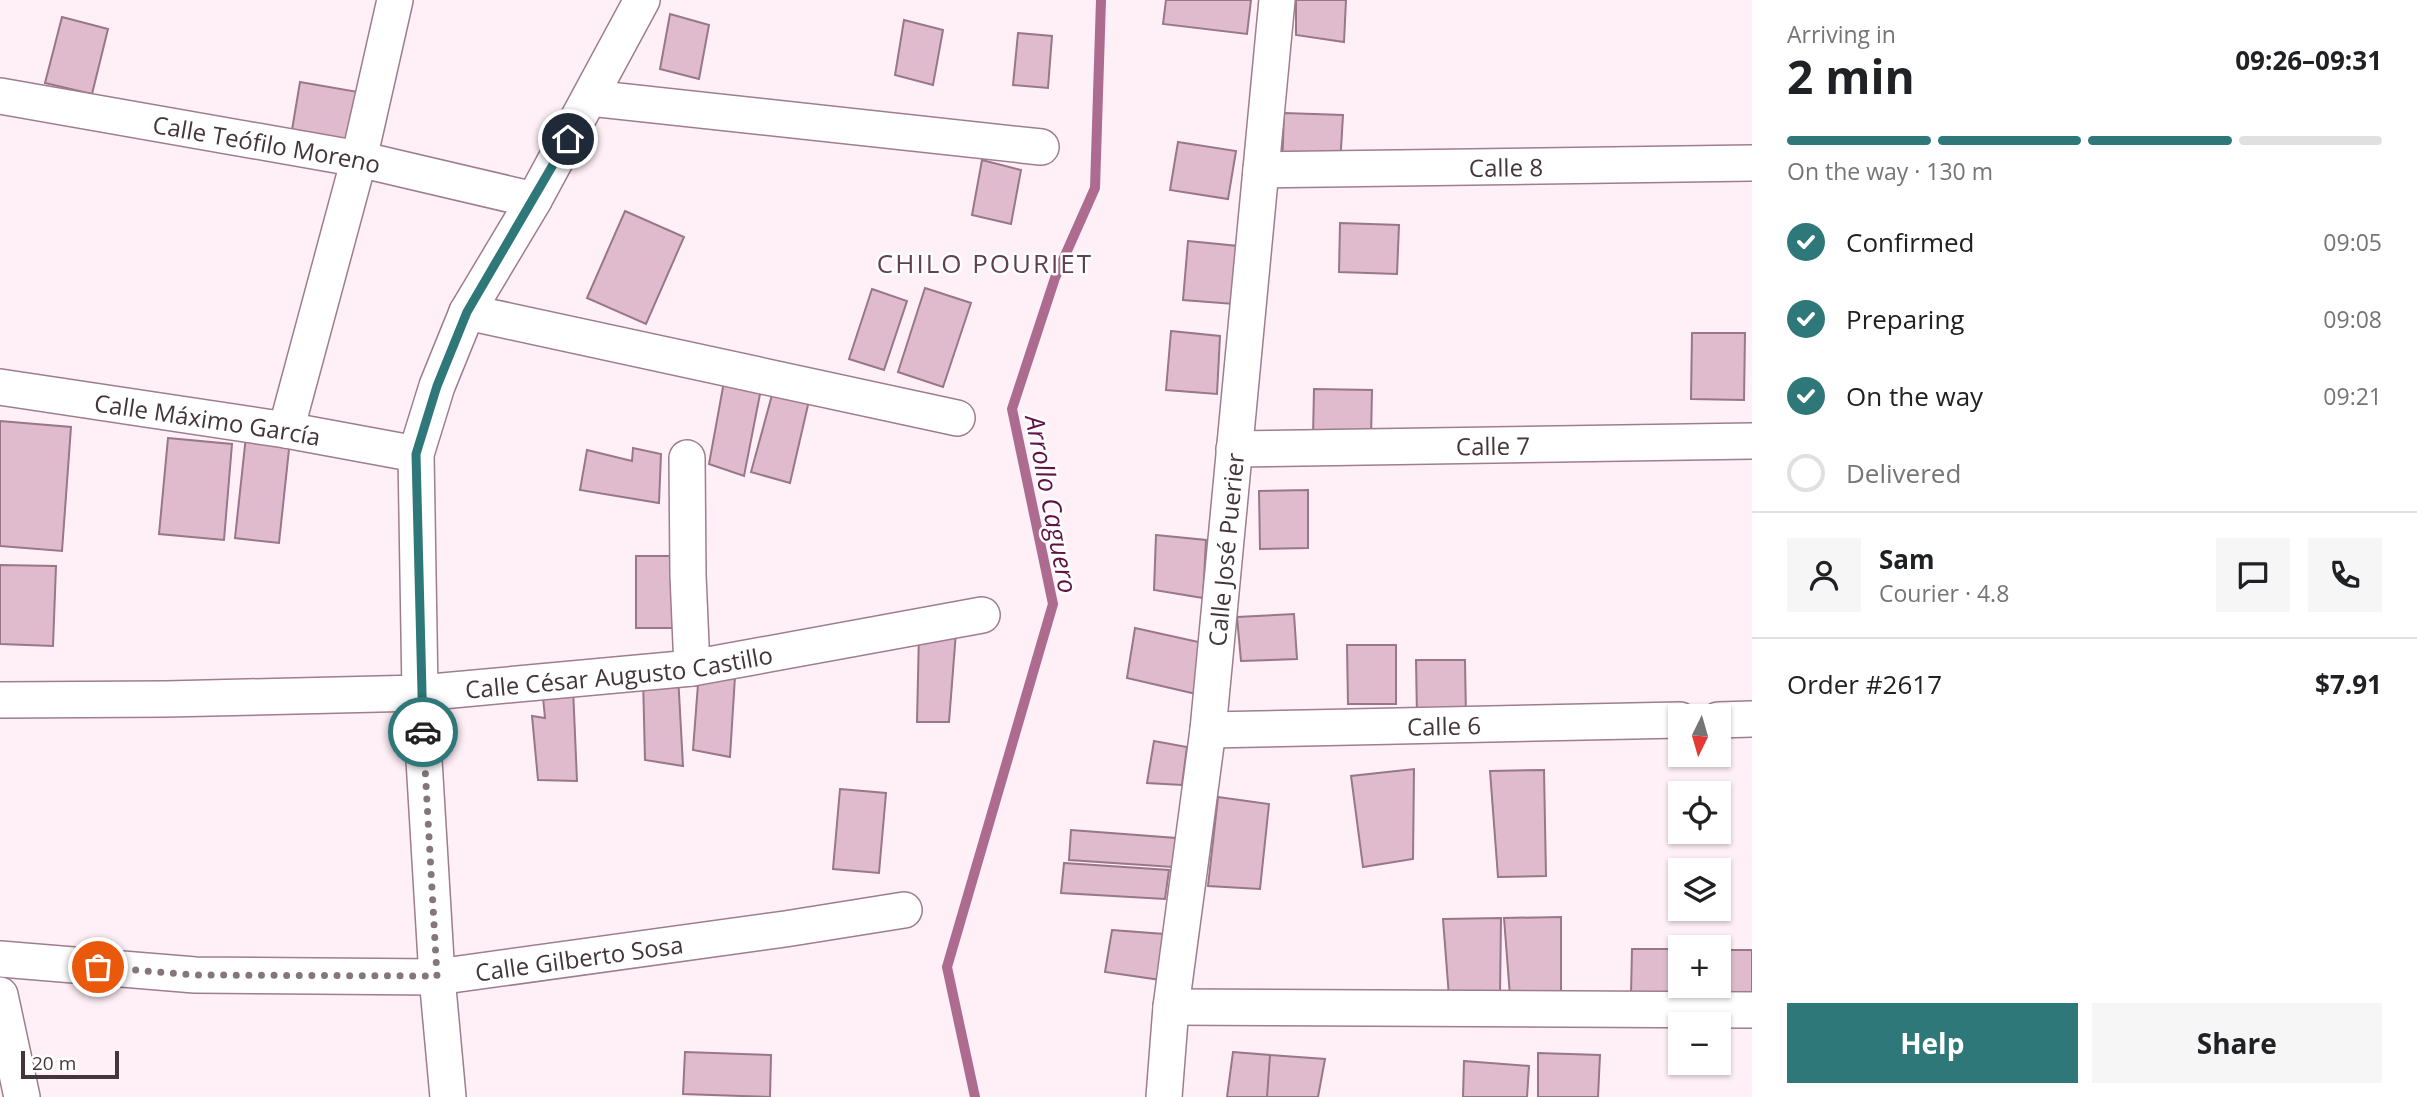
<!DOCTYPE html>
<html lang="en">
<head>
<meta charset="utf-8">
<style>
	:root { --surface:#fff; --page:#f6f6f6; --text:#202124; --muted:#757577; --line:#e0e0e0; --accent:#2f7879 }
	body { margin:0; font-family:"Open Sans",sans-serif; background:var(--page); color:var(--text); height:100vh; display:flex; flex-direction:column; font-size:26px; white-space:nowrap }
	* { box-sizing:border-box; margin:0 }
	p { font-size:23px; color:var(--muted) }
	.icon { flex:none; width:38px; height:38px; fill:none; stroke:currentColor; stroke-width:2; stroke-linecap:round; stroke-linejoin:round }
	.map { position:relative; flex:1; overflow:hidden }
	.sheet { display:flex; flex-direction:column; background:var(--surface); width:665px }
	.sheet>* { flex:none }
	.needle { width:46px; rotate:185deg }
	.fabs { position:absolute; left:1668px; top:704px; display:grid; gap:14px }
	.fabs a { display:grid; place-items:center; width:63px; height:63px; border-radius:0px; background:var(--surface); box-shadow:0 2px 5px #0004; font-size:35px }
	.scale { position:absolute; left:21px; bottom:18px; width:98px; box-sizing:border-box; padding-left:7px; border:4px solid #44353c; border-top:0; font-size:19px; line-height:24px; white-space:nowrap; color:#44353c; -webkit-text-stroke:5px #fff; paint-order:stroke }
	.pin { position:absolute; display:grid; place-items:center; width:60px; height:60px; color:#fff; margin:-30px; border:4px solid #fff; border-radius:50%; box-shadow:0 2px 7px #0007 }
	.courier { position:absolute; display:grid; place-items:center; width:70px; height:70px; margin:-35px; border:5px solid #2f7879; border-radius:50%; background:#fff; color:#222; box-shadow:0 2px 9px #0007 }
	.head em { font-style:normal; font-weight:700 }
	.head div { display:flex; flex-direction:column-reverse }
	.head { display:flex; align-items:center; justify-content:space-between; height:119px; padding:0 35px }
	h1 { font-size:46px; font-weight:700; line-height:52px }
	.bar { display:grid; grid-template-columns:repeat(4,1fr); gap:10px 7px; align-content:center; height:84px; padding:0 35px }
	.bar i { height:9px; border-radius:5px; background:var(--line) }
	.bar .on { background:var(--accent) }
	.bar p { grid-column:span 4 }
	.line { display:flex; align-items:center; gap:18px; padding:0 35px; border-top:2px solid var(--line) }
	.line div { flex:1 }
	.round { display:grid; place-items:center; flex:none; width:74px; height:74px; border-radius:0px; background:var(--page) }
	ol { padding:0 35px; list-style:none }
	li { display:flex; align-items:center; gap:21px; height:77px }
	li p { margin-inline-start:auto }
	li .icon { padding:7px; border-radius:50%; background:var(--accent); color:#fff; stroke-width:4 }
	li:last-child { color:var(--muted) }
	li i { width:38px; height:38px; border:4px solid var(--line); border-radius:50% }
	.cta { display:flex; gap:14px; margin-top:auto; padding:14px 35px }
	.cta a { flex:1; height:80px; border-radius:0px; background:var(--accent); color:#fff; font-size:28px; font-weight:700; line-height:80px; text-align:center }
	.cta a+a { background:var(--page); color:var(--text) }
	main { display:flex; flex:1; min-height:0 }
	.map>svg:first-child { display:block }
</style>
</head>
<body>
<main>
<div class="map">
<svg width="1752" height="1097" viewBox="0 0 1752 1097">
	<rect width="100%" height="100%" fill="#fff0f7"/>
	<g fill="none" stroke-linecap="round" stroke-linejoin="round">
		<path stroke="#ad6c8f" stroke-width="10" d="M 975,1097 L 947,967 L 1053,604 L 1012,409 L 1055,278 L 1095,188 L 1101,0"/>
	</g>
	<path fill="#dfbbcd" stroke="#987788" stroke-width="2" d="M 1166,0 L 1251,0 L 1247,34 L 1163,24 Z
		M 1296,0 L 1346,0 L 1344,42 L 1296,35 Z
		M 670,14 L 709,25 L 699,79 L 660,69 Z
		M 62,17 L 108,29 L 92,94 L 45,83 Z
		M 904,20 L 943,30 L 933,85 L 895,75 Z
		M 1018,33 L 1052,36 L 1048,88 L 1013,85 Z
		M 300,82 L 358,92 L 350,140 L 292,130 Z
		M 1284,113 L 1343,115 L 1340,165 L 1282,169 Z
		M 1178,142 L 1236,151 L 1228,199 L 1170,190 Z
		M 982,160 L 1021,170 L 1011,224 L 972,215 Z
		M 625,211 L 684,237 L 646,324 L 587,298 Z
		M 1340,223 L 1399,225 L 1397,274 L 1339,272 Z
		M 1188,241 L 1238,246 L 1234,304 L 1183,300 Z
		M 925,288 L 971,303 L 943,387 L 898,372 Z
		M 872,289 L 907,301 L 884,370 L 849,359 Z
		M 1171,331 L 1220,336 L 1217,394 L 1166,390 Z
		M 1692,333 L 1745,333 L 1744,400 L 1691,399 Z
		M 725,376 L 762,384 L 744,476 L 709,464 Z
		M 775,384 L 811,392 L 790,483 L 751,472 Z
		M 1314,389 L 1372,390 L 1371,438 L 1313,437 Z
		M 0,421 L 71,427 L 62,551 L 0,546 Z
		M 246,436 L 290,440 L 279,543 L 235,538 Z
		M 168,438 L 232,444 L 224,540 L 159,534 Z
		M 633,448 L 661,454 L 659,503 L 580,490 L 587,450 L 632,461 Z
		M 1308,490 L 1308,548 L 1260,549 L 1259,491 Z
		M 1156,535 L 1206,540 L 1203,598 L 1154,590 Z
		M 636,556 L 674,556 L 675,628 L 636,628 Z
		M 0,565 L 56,566 L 53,646 L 0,644 Z
		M 1294,614 L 1297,659 L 1241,661 L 1237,617 Z
		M 1135,628 L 1203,643 L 1196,694 L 1127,678 Z
		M 919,632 L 956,632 L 949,722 L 917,722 Z
		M 1347,645 L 1396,645 L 1396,704 L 1348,704 Z
		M 1416,660 L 1465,660 L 1466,718 L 1417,718 Z
		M 699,671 L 735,676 L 730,757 L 693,750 Z
		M 678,675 L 683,766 L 645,760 L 643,678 Z
		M 542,687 L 573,688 L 577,781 L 538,780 L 532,716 L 545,718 Z
		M 1154,741 L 1187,747 L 1182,785 L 1147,783 Z
		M 1414,769 L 1413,859 L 1363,867 L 1351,776 Z
		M 1544,770 L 1546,876 L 1498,877 L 1490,771 Z
		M 840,789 L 886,793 L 879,873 L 833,869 Z
		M 1218,797 L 1269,804 L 1260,889 L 1208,886 Z
		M 1071,830 L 1176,838 L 1173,867 L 1069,860 Z
		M 1064,863 L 1169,870 L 1165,899 L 1061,893 Z
		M 1561,917 L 1561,995 L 1510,996 L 1504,918 Z
		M 1501,918 L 1500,996 L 1449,997 L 1443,919 Z
		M 1112,930 L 1164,934 L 1161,980 L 1105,972 Z
		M 1632,949 L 1680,949 L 1680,985 L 1718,985 L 1718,950 L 1752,950 L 1752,995 L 1631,995 Z
		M 685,1052 L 771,1055 L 770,1097 L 683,1094 Z
		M 1233,1052 L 1270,1055 L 1267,1097 L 1227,1097 Z
		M 1538,1053 L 1600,1055 L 1598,1097 L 1538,1097 Z
		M 1270,1055 L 1325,1059 L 1318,1097 L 1267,1097 Z
		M 1464,1061 L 1529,1066 L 1527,1097 L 1463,1097 Z"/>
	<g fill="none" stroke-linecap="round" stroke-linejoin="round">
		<g stroke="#9e7d8e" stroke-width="38">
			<g id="street">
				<path id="s1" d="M 0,96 L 359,159 L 534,200"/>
				<path d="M 590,98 L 1041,147"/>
				<path id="s2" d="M 1261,170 L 1752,163"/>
				<path d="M 467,312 L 957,418"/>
				<path id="s3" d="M 0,387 L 286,430 L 416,454"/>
				<path d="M 286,430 L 359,159 L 395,0"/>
				<path id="s4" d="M 1234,449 L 1752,441"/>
				<path d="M 687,458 L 688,575 L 692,668"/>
				<path id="s5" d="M 0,700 L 166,699 L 420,693 L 692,668 L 982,615"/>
				<path d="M 1718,720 L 1752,719"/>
				<path id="s6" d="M 1208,730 L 1680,720"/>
				<path id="s7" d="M 0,959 L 195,975 L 437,977 L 785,929 L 904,910"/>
				<path d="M 0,995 L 22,1097"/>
				<path d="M 1171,1007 L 1752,1010"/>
				<path d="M 448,1097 L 437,977 L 420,693 L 416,454 L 437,386 L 467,312 L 534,200 L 642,0"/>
				<path id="s8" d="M 1164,1097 L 1171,1007 L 1208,730 L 1277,0"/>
			</g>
		</g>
		<use href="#street" stroke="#fff" stroke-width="35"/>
	</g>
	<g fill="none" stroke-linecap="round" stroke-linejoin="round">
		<path stroke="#85767d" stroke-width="7" stroke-dasharray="0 12.6" d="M 98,967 L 195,975 L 437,976 L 423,732"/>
		<path stroke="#2f7879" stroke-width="9" d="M 423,732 L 416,454 L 437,386 L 467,312 L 568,139"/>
	</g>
	<g text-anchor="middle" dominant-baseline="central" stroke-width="5" stroke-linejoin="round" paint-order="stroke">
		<g font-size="24" fill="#44353c" stroke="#fff">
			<text stroke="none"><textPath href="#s1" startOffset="271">Calle Teófilo Moreno</textPath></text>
			<text stroke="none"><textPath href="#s2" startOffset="245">Calle 8</textPath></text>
			<text stroke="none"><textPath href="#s3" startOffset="210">Calle Máximo García</textPath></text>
			<text stroke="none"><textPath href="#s4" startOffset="259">Calle 7</textPath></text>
			<text stroke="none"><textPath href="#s8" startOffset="551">Calle José Puerier</textPath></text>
			<text stroke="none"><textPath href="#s5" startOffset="620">Calle César Augusto Castillo</textPath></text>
			<text stroke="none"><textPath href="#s6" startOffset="236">Calle 6</textPath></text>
			<text stroke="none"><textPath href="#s7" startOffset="581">Calle Gilberto Sosa</textPath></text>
		</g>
		<g font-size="26" letter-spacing="2" fill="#5e4050" stroke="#fff">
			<text x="985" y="263">CHILO POURIET</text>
		</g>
		<g font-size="26" font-style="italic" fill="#601244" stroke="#fff">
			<text transform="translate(1052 504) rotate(79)">Arrollo Caguero</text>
		</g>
	</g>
</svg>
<div class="fabs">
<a><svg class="needle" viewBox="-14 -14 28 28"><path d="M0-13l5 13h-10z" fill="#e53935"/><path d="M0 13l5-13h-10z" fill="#757577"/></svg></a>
<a><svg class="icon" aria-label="locate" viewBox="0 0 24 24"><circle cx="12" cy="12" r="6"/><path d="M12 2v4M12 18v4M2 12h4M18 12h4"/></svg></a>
<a><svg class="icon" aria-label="layers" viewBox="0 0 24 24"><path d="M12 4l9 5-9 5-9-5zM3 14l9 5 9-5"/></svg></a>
<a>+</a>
<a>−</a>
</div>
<div class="scale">20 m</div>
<div class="pin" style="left:98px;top:967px;background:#ea580c"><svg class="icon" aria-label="bag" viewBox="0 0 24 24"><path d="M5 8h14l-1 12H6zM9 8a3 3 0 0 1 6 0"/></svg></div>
<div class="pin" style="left:568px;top:139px;background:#1f2937"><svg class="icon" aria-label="home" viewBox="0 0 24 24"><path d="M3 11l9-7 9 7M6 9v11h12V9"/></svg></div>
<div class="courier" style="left:423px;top:732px"><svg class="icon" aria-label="car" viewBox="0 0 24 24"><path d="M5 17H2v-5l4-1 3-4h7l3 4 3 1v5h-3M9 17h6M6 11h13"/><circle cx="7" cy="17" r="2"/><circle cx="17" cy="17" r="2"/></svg></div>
</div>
<section class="sheet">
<div class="head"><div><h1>2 min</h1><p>Arriving in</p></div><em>09:26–09:31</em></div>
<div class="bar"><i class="on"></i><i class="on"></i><i class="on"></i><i></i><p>On the way · 130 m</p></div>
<ol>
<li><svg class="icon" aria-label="check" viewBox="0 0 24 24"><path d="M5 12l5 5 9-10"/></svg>Confirmed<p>09:05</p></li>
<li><svg class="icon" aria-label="check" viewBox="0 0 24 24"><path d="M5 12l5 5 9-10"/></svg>Preparing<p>09:08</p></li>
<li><svg class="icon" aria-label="check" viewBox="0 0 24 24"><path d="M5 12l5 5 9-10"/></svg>On the way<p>09:21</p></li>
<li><i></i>Delivered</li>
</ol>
<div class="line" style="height:126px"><a class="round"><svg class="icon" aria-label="person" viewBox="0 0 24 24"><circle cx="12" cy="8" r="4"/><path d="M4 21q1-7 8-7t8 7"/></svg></a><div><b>Sam</b><p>Courier · 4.8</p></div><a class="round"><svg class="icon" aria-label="chat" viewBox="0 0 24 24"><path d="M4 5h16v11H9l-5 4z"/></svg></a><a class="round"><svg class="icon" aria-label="phone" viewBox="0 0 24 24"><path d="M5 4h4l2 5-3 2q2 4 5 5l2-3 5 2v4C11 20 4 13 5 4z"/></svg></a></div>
<div class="line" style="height:91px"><div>Order #2617</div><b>$7.91</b></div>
<div class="cta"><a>Help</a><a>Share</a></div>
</section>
</main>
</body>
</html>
